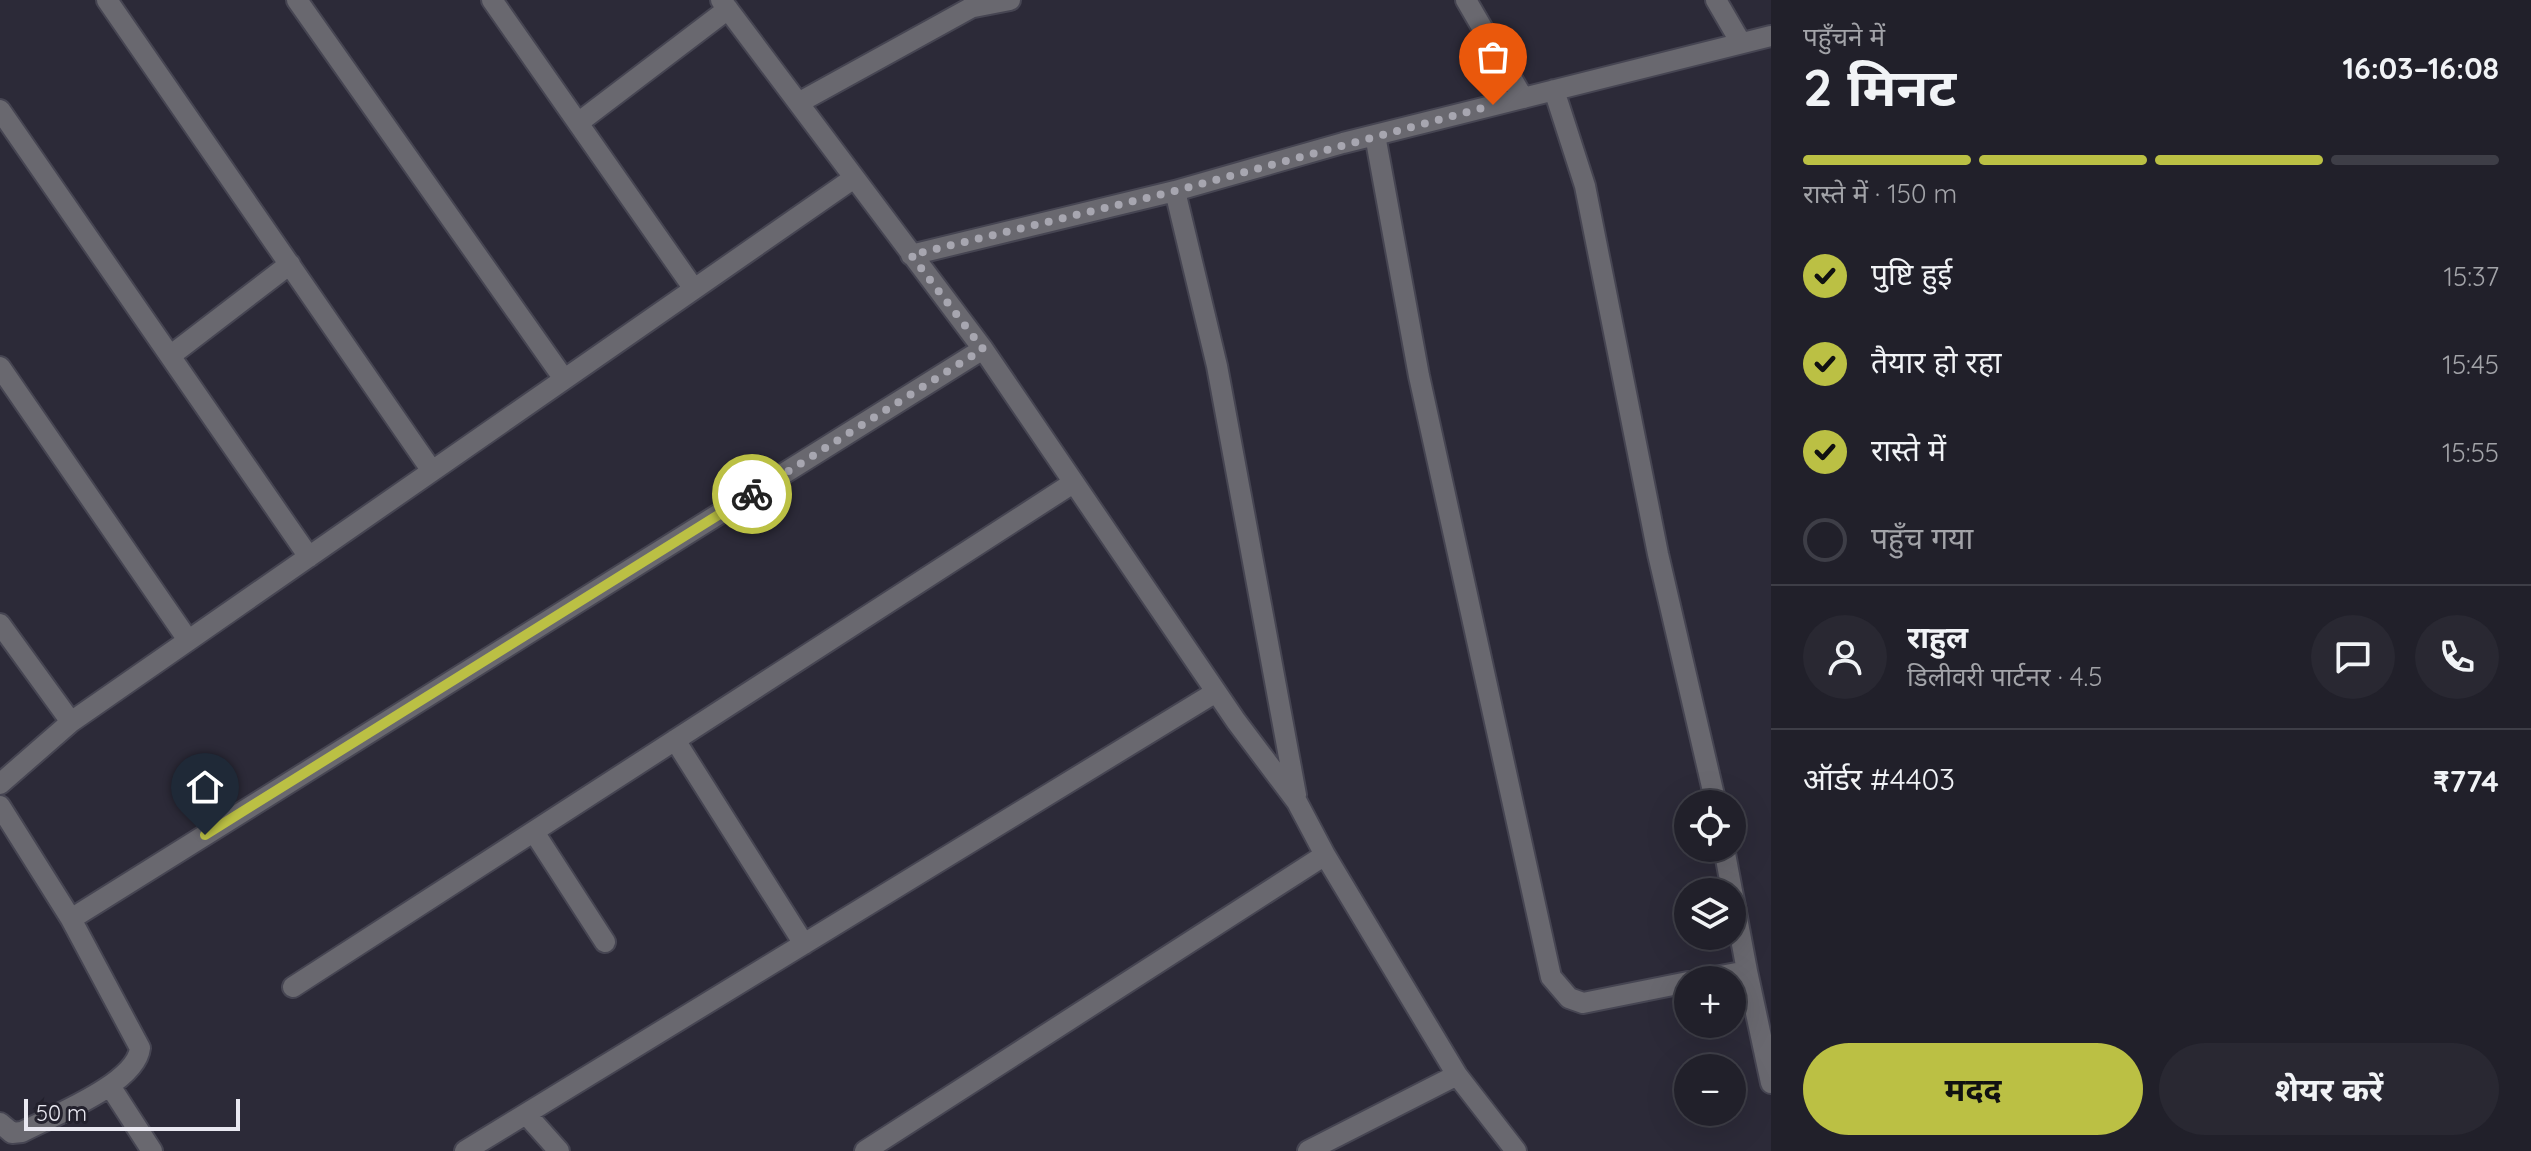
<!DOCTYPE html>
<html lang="hi">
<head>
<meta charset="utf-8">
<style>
	:root { --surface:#21202a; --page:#292832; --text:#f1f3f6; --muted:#a2a3a8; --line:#3e3e47; --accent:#bbc044 }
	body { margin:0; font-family:Quicksand,"Noto Sans Devanagari",sans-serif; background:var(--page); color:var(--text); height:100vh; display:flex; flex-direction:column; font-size:30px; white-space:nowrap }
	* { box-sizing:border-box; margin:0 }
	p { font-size:26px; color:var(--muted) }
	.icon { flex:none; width:44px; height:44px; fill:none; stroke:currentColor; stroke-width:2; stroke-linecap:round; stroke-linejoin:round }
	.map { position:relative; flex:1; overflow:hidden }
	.drawer { display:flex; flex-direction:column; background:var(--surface); width:760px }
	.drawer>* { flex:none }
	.controls { position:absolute; left:1674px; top:790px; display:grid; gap:16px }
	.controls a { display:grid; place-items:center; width:72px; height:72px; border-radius:50%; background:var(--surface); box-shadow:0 8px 32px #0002,0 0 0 2px var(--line); font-size:40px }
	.scale { position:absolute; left:24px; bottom:20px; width:216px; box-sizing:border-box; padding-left:8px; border:4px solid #e9e8f1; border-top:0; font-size:22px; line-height:28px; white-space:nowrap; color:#e9e8f1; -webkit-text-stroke:6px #23212d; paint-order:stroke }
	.pin { position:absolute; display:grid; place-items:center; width:68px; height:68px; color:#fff; margin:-82px -34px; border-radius:50% 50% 50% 0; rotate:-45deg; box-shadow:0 0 8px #0007 }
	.pin .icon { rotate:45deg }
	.courier { position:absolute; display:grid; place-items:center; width:80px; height:80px; margin:-40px; border:6px solid #bbc044; border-radius:50%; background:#fff; color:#222; box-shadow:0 2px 10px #0007 }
	.summary em { font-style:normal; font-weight:700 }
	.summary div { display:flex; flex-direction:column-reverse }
	.summary { display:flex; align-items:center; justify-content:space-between; height:136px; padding:0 32px }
	h1 { font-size:52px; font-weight:700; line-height:60px }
	.bar { display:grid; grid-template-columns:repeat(4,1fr); gap:12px 8px; align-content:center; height:96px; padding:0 32px }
	.bar i { height:10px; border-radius:6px; background:var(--line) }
	.bar .active { background:var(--accent) }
	.bar p { grid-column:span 4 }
	.line { display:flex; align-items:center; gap:20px; padding:0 32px; border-top:2px solid var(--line) }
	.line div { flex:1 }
	.round { display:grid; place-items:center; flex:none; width:84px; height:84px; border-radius:42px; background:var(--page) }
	ol { padding:0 32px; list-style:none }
	li { display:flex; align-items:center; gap:24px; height:88px }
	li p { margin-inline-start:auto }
	li .icon { padding:8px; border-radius:50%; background:var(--accent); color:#111; stroke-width:4 }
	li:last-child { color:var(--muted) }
	li i { width:44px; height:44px; border:4px solid var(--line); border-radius:50% }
	.primary-button { display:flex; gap:16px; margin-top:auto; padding:16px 32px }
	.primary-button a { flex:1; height:92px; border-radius:48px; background:var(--accent); color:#111; font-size:32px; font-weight:700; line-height:92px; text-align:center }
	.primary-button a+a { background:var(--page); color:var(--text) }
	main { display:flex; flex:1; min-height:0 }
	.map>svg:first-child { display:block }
</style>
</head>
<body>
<main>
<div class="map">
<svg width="1771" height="1151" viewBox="0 0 1771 1151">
	<rect width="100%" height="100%" fill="#2c2a38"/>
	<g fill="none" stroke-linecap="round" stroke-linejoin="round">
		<g stroke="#464552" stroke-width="24">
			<path id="minor" d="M 107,0 L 432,471
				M 297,0 L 564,379
				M 492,0 L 694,289
				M 721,0 L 983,349 L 1236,721 L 1297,802 L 1325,855 L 1457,1075 L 1516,1151
				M 1466,0 L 1523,98
				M 1716,0 L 1741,43
				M 974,7 L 1010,0
				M 1554,90 L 1585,186 L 1658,554 L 1716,804
				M 800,102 L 985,0
				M 0,110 L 309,557
				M 578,123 L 728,9
				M 1375,135 L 1419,376 L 1551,977 L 1569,998 L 1583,1003 L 1688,982
				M 911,255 L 1175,191
				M 170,356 L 290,264
				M 0,367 L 188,640
				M 0,624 L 71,722
				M 675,740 L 804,944
				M 0,784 L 71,722 L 854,178
				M 1296,795 L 1217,366 L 1175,191 L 1343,143 L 1771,36
				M 0,806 L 71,919 L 140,1048 C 136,1084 52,1116 22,1132 L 12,1133 L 0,1123
				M 534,832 L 605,942
				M 1724,848 L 1747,971
				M 71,919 L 983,349
				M 1699,980 L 1747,971 L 1771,1083
				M 293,987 L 1073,483
				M 110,1086 L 152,1151
				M 526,1114 L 559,1151
				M 465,1151 L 1216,692
				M 865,1151 L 1325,855
				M 1308,1151 L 1457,1075"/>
		</g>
		<use href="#minor" stroke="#69686f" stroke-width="20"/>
	</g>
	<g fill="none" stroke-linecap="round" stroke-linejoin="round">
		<path stroke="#a7a6b0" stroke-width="8" stroke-dasharray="0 14.4" d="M 752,494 L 983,349 L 911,255 L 1175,191 L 1493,105"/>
		<path stroke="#bbc044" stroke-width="10" d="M 205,835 L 752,494"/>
	</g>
</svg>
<div class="controls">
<a><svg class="icon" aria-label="locate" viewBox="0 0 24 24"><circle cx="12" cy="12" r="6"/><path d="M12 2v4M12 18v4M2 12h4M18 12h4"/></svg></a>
<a><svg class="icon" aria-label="layers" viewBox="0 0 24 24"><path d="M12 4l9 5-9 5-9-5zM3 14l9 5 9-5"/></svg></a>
<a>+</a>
<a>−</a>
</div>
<div class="scale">50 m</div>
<div class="pin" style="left:1493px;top:105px;background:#ea580c"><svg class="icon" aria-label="bag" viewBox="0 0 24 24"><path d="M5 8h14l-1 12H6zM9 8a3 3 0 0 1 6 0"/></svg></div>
<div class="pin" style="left:205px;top:835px;background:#1f2937"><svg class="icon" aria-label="home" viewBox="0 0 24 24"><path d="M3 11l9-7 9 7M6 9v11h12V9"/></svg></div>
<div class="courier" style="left:752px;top:494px"><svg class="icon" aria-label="bike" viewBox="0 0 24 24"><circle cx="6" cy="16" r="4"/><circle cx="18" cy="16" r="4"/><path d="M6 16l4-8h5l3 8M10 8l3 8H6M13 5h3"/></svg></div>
</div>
<section class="drawer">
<div class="summary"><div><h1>2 मिनट</h1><p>पहुँचने में</p></div><em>16:03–16:08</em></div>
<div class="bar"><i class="active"></i><i class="active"></i><i class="active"></i><i></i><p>रास्ते में · 150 m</p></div>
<ol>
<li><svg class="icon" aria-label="check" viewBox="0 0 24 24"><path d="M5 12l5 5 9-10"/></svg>पुष्टि हुई<p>15:37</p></li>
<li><svg class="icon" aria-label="check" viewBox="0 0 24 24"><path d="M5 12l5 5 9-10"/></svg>तैयार हो रहा<p>15:45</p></li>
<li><svg class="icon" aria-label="check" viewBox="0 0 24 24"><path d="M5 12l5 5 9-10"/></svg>रास्ते में<p>15:55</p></li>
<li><i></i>पहुँच गया</li>
</ol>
<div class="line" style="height:144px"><a class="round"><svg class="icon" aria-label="person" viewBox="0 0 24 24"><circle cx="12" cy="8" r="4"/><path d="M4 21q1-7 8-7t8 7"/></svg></a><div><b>राहुल</b><p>डिलीवरी पार्टनर · 4.5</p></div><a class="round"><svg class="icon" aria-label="chat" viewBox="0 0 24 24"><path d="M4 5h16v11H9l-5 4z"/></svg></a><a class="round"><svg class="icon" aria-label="phone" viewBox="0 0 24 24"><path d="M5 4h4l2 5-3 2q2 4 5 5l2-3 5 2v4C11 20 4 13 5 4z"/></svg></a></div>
<div class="line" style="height:104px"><div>ऑर्डर #4403</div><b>₹774</b></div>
<div class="primary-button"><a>मदद</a><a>शेयर करें</a></div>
</section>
</main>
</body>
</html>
